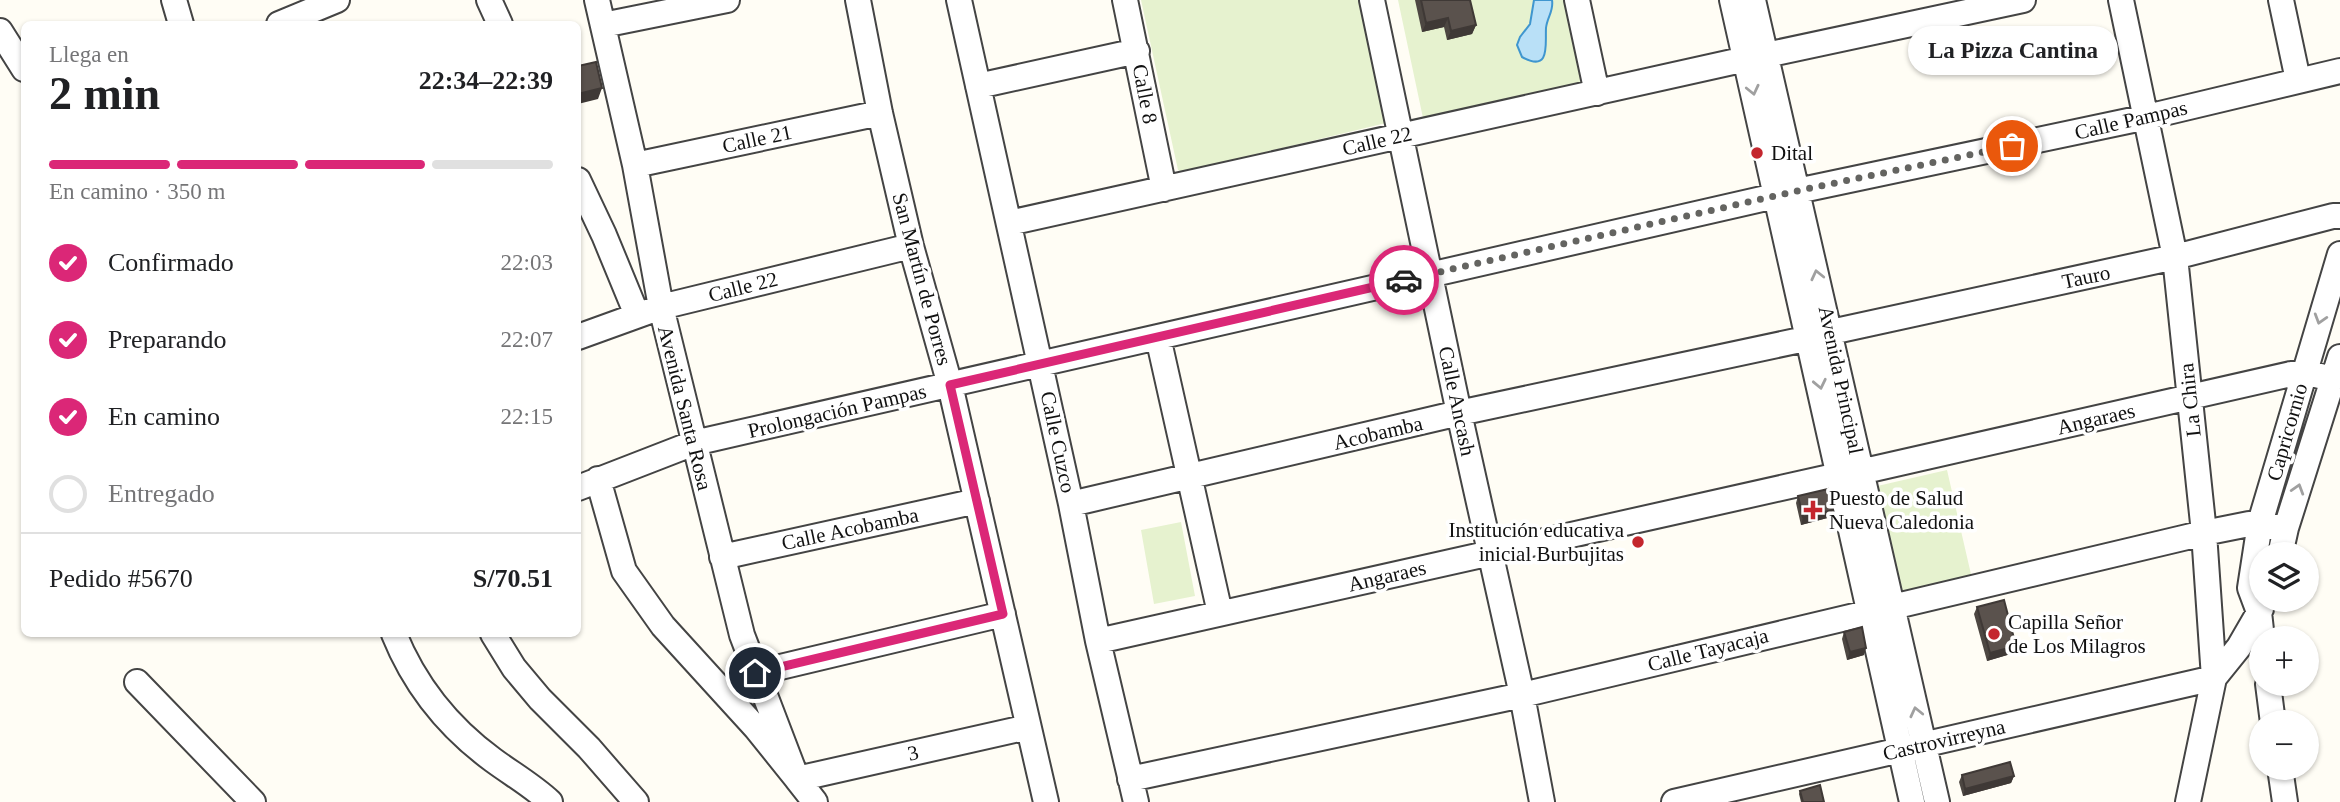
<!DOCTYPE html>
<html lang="es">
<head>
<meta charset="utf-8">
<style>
	:root { --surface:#fff; --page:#f2f2f2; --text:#202124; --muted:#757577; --line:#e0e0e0; --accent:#db2777 }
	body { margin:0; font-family:Georgia,serif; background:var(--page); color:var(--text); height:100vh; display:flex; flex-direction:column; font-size:26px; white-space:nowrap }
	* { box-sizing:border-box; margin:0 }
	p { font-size:23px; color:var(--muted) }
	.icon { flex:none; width:38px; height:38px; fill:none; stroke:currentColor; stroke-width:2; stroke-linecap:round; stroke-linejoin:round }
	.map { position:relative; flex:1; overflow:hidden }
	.sheet { position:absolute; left:21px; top:21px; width:560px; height:616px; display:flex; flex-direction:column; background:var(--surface); border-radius:10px; box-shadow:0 2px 5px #0004 }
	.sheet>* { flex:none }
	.buttons { position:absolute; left:2249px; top:542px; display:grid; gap:14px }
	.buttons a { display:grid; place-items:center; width:70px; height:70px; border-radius:50%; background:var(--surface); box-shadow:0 2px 5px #0004; font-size:35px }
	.pin { position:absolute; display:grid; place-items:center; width:60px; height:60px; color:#fff; margin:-30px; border:4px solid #fff; border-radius:50%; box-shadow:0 2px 7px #0007 }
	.courier { position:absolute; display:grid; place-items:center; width:70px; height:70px; margin:-35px; border:5px solid #db2777; border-radius:50%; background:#fff; color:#222; box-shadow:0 2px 9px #0007 }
	.bubble { position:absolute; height:49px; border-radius:24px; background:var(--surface); box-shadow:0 2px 5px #0004; font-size:23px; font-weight:600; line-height:49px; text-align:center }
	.head em { font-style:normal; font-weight:600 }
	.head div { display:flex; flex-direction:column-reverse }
	.head { display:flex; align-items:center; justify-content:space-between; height:119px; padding:0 28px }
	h1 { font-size:46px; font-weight:600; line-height:52px }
	.bar { display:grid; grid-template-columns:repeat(4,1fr); gap:10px 7px; align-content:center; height:84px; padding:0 28px }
	.bar i { height:9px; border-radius:5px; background:var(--line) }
	.bar .on { background:var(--accent) }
	.bar p { grid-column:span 4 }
	.line { display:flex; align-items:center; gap:18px; padding:0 28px; border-top:2px solid var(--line) }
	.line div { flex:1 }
	ol { padding:0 28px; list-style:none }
	li { display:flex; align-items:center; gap:21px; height:77px }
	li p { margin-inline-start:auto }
	li .icon { padding:7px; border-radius:50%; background:var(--accent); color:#fff; stroke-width:4 }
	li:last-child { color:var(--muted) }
	li i { width:38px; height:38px; border:4px solid var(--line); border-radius:50% }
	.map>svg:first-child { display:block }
</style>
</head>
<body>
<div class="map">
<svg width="2340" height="802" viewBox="0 0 2340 802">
	<rect width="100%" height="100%" fill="#fffdf5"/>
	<path fill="#e6f2cf" d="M 1141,0 L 1360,0 L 1386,123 L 1183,172 L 1178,170 Z
		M 1398,0 L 1570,0 L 1587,83 L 1423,118 Z
		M 1947,470 L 1973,583 L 1899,600 L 1873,487 Z
		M 1181,522 L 1195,596 L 1154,604 L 1141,530 Z"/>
	<path fill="#b9e0f7" stroke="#3f96cf" stroke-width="2" d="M 1534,0 L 1552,0 C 1554,11 1547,17 1546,28 C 1545,44 1551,73 1522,57 L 1517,45 L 1520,37 L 1530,24 Z"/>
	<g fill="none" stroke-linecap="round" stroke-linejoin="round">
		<g stroke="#444" stroke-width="28">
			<path id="minor" d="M 174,0 L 181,24
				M 489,0 L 500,24
				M 597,0 L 635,165 L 661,307 L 742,635 L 797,779 L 815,802
				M 858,0 L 880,113 L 911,246 L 950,385 L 1046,802
				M 959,0 L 1071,504 L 1098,641 L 1136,802
				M 1125,0 L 1164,189
				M 1372,0 L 1459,413 L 1522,695 L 1542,802
				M 1577,0 L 1597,93
				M 1732,0 L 1912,802
				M 1753,0 L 1937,802
				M 2121,0 L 2175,257 L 2204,533 L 2214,678 L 2188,802
				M 2281,0 L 2298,80
				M 279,24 L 337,0
				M 603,25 L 727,0
				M 0,31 L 24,69
				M 1766,55 L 2023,0
				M 978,86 L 1137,51
				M 635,165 L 880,113
				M 578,180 L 604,235 L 637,315
				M 1009,223 L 1746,59
				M 1831,332 L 2175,257 L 2333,216 L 2340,216
				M 578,337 L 661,307 L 911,246
				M 1158,337 L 1220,613
				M 1860,472 L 2291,374 L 2304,372 L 2332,379
				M 598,479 L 624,571 L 663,626 L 756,728 L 797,779 L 1028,727
				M 578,488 L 694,443 L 1797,191 L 2147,117 L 2340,71
				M 1071,504 L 1459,413 L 1810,338
				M 2280,555 L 2286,528 L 2340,357
				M 722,557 L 977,501
				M 394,634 C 415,686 448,727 493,760 C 512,774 533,786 550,802
				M 493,634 L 514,668 L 540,699 L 589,748 L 636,802
				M 2262,639 L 2259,612 L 2250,588 L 2260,523 L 2340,254
				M 1098,641 L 1839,475
				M 755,673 L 1003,614
				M 2214,678 L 2239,647 L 2261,609
				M 137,682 L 253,802
				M 2268,684 L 2273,723
				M 2280,768 L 2285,802
				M 1130,779 L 1522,695 L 2204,533 L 2249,524 L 2286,528
				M 1674,802 L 2214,678"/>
		</g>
		<use href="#minor" stroke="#fff" stroke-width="24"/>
	</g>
	<path fill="#4d4742" d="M 1415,0 L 1470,0 L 1476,25 L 1472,34 L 1447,40 L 1444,27 L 1422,32 Z
		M 1798,496 L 1831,517 L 1801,525 L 1796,503 Z
		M 1977,607 L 2016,646 L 2014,653 L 1987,661 L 1974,614 Z
		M 1844,632 L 1864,655 L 1847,660 L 1842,639 Z
		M 1962,775 L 2014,776 L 2011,783 L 1963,796 L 1959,782 Z
		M 1800,791 L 1824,802 L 1801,802 L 1799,794 Z"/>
	<path fill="#3f3936" d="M 1448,18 L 1444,27 L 1422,32 L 1426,23 Z
		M 1476,25 L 1472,34 L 1447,40 L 1451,31 Z
		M 602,88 L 598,99 L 578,104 L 578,94 Z
		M 1833,510 L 1831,517 L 1801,525 L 1803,517 Z
		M 2016,646 L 2014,653 L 1987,661 L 1990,653 Z
		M 1866,648 L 1864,655 L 1847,660 L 1850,652 Z
		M 2014,776 L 2011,783 L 1963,796 L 1965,789 Z"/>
	<path fill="#5a524d" stroke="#3f3936" stroke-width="2" d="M 1421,0 L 1470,0 L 1476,25 L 1451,31 L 1448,18 L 1426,23 Z
		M 596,62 L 602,88 L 578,94 L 578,66 Z
		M 1828,489 L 1833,510 L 1803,517 L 1798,496 Z
		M 2004,600 L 2016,646 L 1990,653 L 1977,607 Z
		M 1862,627 L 1866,648 L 1850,652 L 1844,632 Z
		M 2010,762 L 2014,776 L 1965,789 L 1962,775 Z
		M 1820,785 L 1824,802 L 1803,802 L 1800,791 Z"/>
	<defs><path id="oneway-chevron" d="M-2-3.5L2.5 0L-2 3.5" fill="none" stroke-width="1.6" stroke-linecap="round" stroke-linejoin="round" transform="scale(1.75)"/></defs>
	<g stroke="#a0a0a0">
		<use href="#oneway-chevron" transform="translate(1753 90) rotate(77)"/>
		<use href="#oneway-chevron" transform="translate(1817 275) rotate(-103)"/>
		<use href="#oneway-chevron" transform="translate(2320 319) rotate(107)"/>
		<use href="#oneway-chevron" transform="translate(1820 384) rotate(78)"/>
		<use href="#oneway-chevron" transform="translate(2298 489) rotate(-73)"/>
		<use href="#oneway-chevron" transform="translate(1916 712) rotate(-103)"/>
	</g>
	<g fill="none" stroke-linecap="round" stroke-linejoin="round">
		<path stroke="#646461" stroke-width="7" stroke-dasharray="0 12.6" d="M 1404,280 L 1797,191 L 2012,146"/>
		<path stroke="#db2777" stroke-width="9" d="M 755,673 L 1003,614 L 950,385 L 1404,280"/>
	</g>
	<g fill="#c4262e" stroke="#fff" stroke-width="2.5">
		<circle cx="1757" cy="153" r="7"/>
		<path d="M1809.5 499.5h7v7h7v7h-7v7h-7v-7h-7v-7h7z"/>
		<circle cx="1638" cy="542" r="7"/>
		<circle cx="1994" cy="634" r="7"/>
	</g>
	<g text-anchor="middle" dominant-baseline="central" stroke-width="7" stroke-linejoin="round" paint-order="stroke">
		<g font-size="21" fill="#111" stroke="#fff">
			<text transform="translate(1145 94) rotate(79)">Calle 8</text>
			<text transform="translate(2131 120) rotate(-13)">Calle Pampas</text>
			<text transform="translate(757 139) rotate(-12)">Calle 21</text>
			<text transform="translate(1377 141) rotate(-13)">Calle 22</text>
			<text transform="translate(2086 277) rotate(-12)">Tauro</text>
			<text transform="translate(922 279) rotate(75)">San Martín de Porres</text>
			<text transform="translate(743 287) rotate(-14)">Calle 22</text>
			<text transform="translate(1841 380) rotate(78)">Avenida Principal</text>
			<text transform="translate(2190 400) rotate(-96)">La Chira</text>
			<text transform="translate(1457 401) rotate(78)">Calle Ancash</text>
			<text transform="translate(685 408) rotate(76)">Avenida Santa Rosa</text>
			<text transform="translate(837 411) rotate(-13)">Prolongación Pampas</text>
			<text transform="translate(2096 419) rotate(-13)">Angaraes</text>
			<text transform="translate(2287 432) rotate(-74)">Capricornio</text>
			<text transform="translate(1378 433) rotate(-13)">Acobamba</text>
			<text transform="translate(1058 442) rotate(78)">Calle Cuzco</text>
			<text transform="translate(850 529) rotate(-12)">Calle Acobamba</text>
			<text transform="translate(1387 576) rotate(-13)">Angaraes</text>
			<text transform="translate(1708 650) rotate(-14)">Calle Tayacaja</text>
			<text transform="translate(1944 740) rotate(-13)">Castrovirreyna</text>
			<text transform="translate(913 753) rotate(-13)">3</text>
		</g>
		<g font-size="21" fill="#111" stroke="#fff" text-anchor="start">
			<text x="1771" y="153">Dital</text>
			<text x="1829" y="498">Puesto de Salud<tspan x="1829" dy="24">Nueva Caledonia</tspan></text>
			<text x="1624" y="530" text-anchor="end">Institución educativa<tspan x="1624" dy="24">inicial Burbujitas</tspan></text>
			<text x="2008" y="622">Capilla Señor<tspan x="2008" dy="24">de Los Milagros</tspan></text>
		</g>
	</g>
</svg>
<div class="buttons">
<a><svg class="icon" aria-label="layers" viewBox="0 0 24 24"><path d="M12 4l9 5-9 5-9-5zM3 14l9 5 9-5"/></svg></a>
<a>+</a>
<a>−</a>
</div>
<div class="pin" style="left:2012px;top:146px;background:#ea580c"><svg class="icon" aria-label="bag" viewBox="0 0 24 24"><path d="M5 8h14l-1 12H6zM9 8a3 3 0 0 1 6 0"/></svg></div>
<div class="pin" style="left:755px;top:673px;background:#1f2937"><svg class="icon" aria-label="home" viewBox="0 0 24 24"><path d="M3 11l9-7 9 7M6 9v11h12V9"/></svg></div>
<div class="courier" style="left:1404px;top:280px"><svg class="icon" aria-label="car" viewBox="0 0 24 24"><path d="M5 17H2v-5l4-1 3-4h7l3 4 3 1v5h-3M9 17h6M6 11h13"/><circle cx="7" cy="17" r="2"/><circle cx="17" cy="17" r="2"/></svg></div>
<div class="bubble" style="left:1908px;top:26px;width:210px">La Pizza Cantina</div>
<section class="sheet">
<div class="head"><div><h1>2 min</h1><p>Llega en</p></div><em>22:34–22:39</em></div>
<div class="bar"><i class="on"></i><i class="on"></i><i class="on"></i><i></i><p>En camino · 350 m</p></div>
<ol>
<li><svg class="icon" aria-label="check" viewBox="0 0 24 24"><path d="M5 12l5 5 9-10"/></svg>Confirmado<p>22:03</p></li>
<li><svg class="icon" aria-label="check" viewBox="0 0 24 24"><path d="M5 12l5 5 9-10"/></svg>Preparando<p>22:07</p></li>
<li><svg class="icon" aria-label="check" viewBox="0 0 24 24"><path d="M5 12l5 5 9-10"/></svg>En camino<p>22:15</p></li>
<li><i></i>Entregado</li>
</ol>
<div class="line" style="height:91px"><div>Pedido #5670</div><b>S/70.51</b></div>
</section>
</div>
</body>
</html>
